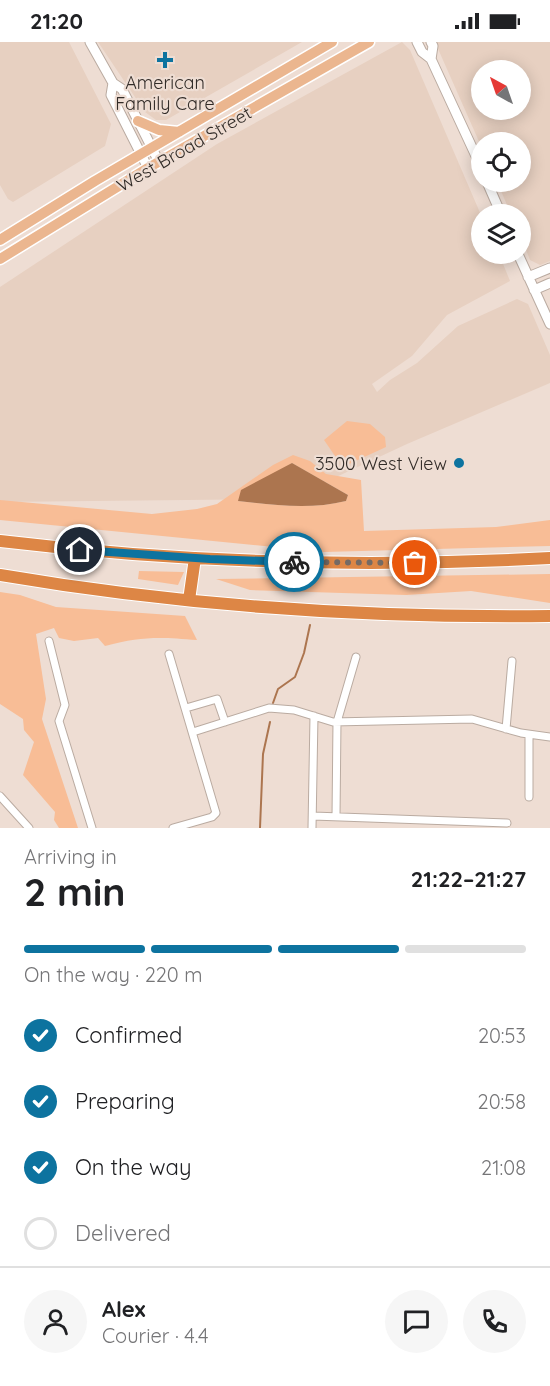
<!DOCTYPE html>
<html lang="en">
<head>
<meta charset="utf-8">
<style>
	:root { --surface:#fff; --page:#f6f6f6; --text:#202124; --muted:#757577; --line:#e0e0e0; --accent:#0d739f }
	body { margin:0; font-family:Quicksand,sans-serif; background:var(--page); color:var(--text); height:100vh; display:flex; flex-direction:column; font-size:22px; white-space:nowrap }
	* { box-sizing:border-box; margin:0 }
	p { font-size:20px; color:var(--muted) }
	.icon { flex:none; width:33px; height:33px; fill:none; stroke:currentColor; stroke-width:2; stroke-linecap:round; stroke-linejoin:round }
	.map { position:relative; height:786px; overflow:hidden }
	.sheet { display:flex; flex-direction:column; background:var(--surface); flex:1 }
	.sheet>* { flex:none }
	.needle { width:39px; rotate:320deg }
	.controls { position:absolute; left:471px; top:18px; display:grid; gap:12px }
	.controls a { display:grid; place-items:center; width:60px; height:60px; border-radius:50%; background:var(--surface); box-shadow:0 3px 15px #0003; font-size:30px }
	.pin { position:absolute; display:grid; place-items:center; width:51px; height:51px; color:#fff; margin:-26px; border:3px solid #fff; border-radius:50%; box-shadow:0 2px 6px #0007 }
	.courier { position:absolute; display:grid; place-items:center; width:60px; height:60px; margin:-30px; border:4px solid #0d739f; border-radius:50%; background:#fff; color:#222; box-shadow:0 2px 8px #0007 }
	.headline em { font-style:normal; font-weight:700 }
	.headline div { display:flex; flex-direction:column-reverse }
	.headline { display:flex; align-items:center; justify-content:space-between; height:102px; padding:0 24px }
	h1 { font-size:39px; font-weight:700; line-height:45px }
	.bar { display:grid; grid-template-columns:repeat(4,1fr); gap:9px 6px; align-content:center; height:72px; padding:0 24px }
	.bar i { height:8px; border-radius:4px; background:var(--line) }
	.bar .active { background:var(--accent) }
	.bar p { grid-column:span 4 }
	.line { display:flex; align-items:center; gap:15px; padding:0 24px; border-top:2px solid var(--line) }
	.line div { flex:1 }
	.round { display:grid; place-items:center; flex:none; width:63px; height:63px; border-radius:32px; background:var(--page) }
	ol { padding:0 24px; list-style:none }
	li { display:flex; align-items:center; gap:18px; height:66px }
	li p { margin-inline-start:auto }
	li .icon { padding:6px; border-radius:50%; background:var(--accent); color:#fff; stroke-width:4 }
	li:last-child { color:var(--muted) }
	li i { width:33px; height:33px; border:3px solid var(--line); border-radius:50% }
	.status { display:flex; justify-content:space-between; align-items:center; height:42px; padding:0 30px; background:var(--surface); direction:ltr }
	.status svg { height:16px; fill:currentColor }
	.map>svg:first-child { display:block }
</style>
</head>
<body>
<div class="status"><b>21:20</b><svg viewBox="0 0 49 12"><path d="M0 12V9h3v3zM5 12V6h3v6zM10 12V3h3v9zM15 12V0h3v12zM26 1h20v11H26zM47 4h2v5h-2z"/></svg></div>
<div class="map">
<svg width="550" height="786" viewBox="0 0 550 786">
	<rect width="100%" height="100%" fill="#eeddd3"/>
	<path fill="#e7d0c1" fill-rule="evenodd" d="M 0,0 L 69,0 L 111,82 L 105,104 L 13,160 L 8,157 L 0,143 Z
		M 98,0 L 302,0 L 166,78 L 156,78 L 145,70 Z
		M 402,0 L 410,8 L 481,173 L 482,212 L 499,212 L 510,239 L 447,273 L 412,314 L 372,342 L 377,350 L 390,338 L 417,321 L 458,284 L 517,257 L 528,262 L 550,313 L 550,341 L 407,402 L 289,457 L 0,460 L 0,245 L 217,102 Z
		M 435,0 L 550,0 L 550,219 L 540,223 L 530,218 L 521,195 L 520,172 L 511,172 L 497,140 L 520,140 L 520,100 L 482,100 L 481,104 ZM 482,28 L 520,28 L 520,68 L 482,68 Z"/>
	<path fill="#f8bd96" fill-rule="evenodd" d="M 347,379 L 370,382 L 385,395 L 386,405 L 347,423 L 335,414 L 324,398 Z
		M 293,413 L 310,419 L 326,432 L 361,438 L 364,489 L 496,485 L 550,478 L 550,504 L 324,510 L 0,478 L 0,458 L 152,472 L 197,467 L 217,462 L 273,423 ZM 292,421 L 348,453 L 346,459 C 309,468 275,463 238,459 Z
		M 139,529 L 184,530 L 178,543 L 138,537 Z
		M 550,532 L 550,561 L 471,549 L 406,553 L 250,548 L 216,537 Z
		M 0,550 L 20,553 L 56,565 L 185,574 L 197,598 C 160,595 142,594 105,604 L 98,596 L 74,599 L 59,596 L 54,586 L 36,592 L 46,657 L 42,677 L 78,786 L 59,786 L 54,778 L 55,770 L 23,733 L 34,700 L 24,688 L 23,677 L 0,662 Z"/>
	<path fill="#ac754f" d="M 292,421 L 348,453 L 346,459 C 310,468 274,463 238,459 L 241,448 Z"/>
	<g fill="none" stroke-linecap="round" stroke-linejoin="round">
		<path stroke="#ac754f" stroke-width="2" d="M 273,661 L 278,647 L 295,635 L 304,611 L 310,583
			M 260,786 L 263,712 L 270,680"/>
		<g stroke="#baaba1" stroke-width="9">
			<path id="street" d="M 49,599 L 65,663 L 59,679 L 92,786
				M 169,612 L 216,771 L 212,775 L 173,786
				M 186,666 L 217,657 L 225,680
				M 506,687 L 512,619
				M 193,690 L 269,666 L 294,668 L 333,680 L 472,677 L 521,691 L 550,695
				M 529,693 L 529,755
				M 0,754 L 29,786
				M 313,774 L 507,781
				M 336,775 L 337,680 L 356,615
				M 312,786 L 314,674"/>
		</g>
		<g stroke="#baaba1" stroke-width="11">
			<path id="secondary" d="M 90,0 L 113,41 L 122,47 L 159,120
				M 417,0 L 422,10 L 431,17 L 482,127
				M 431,0 L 433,4 L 431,17
				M 113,41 L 111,53 L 148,126
				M 487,140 L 501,172
				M 518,212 L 550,282
				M 528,235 L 550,226
				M 534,248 L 550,241"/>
		</g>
		<g stroke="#fff" stroke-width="13">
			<path id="primary" d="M 138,79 L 159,88 L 179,90
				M 0,198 L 95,139 L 332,0
				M 0,217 L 148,126 L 369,0"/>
		</g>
		<g stroke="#fff" stroke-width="14">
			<path id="highway" d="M 0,499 C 183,521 366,526 550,516
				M 0,533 C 181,564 366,576 550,574
				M 189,558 L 195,516"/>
		</g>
		<use href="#street" stroke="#fff" stroke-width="7"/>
		<use href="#secondary" stroke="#fff" stroke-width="9"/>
		<use href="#primary" stroke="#ebb68f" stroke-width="10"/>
		<use href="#highway" stroke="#dd8645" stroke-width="12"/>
	</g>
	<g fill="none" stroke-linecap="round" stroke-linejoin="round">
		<path stroke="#746a64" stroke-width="6" stroke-dasharray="0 10.8" d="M 294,520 L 415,521"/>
		<path stroke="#0d739f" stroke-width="8" d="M 80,508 L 210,517 L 294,520"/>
	</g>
	<g fill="#0d739f" stroke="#eeddd3" stroke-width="2">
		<path d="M162 9h6v6h6v6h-6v6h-6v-6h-6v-6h6z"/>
		<circle cx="459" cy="421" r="6"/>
	</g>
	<g text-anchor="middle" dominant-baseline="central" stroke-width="4.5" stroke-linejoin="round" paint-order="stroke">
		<g font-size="18" fill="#322c28" stroke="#eeddd3">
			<text x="165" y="40">American<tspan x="165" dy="21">Family Care</tspan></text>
			<text x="447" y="421" text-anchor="end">3500 West View</text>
		</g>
		<g font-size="18" fill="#322c28" stroke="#eeddd3">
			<text transform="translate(184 107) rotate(-30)">West Broad Street</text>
		</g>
	</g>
</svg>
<div class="controls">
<a><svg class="needle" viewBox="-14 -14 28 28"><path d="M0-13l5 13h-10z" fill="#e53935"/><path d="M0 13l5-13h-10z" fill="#757577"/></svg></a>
<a><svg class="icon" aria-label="locate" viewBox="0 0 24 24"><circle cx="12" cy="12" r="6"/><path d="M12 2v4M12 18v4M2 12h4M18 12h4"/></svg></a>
<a><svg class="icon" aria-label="layers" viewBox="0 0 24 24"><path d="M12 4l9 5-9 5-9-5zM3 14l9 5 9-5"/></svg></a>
</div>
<div class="pin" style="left:415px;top:521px;background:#ea580c"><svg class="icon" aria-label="bag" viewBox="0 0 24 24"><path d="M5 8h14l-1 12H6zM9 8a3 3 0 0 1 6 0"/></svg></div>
<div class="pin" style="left:80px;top:508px;background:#1f2937"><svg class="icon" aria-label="home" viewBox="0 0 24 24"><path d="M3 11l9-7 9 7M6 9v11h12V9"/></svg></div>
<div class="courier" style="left:294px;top:520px"><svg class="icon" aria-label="bike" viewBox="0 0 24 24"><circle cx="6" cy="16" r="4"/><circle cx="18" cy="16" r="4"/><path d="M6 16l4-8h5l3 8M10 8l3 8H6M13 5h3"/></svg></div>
</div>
<section class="sheet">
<div class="headline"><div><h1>2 min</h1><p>Arriving in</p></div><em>21:22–21:27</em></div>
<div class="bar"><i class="active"></i><i class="active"></i><i class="active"></i><i></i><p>On the way · 220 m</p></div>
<ol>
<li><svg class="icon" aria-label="check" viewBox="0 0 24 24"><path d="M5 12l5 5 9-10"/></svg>Confirmed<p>20:53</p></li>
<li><svg class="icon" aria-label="check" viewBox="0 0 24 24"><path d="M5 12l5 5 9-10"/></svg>Preparing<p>20:58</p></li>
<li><svg class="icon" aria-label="check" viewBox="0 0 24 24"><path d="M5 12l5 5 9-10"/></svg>On the way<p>21:08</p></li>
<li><i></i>Delivered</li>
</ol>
<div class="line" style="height:108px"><a class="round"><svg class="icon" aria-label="person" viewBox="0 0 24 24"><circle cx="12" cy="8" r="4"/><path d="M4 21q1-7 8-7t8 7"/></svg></a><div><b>Alex</b><p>Courier · 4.4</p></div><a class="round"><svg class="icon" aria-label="chat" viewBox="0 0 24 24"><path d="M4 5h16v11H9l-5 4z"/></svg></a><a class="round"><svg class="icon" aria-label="phone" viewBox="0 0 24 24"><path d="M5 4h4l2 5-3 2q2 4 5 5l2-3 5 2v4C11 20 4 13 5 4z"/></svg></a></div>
</section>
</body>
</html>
